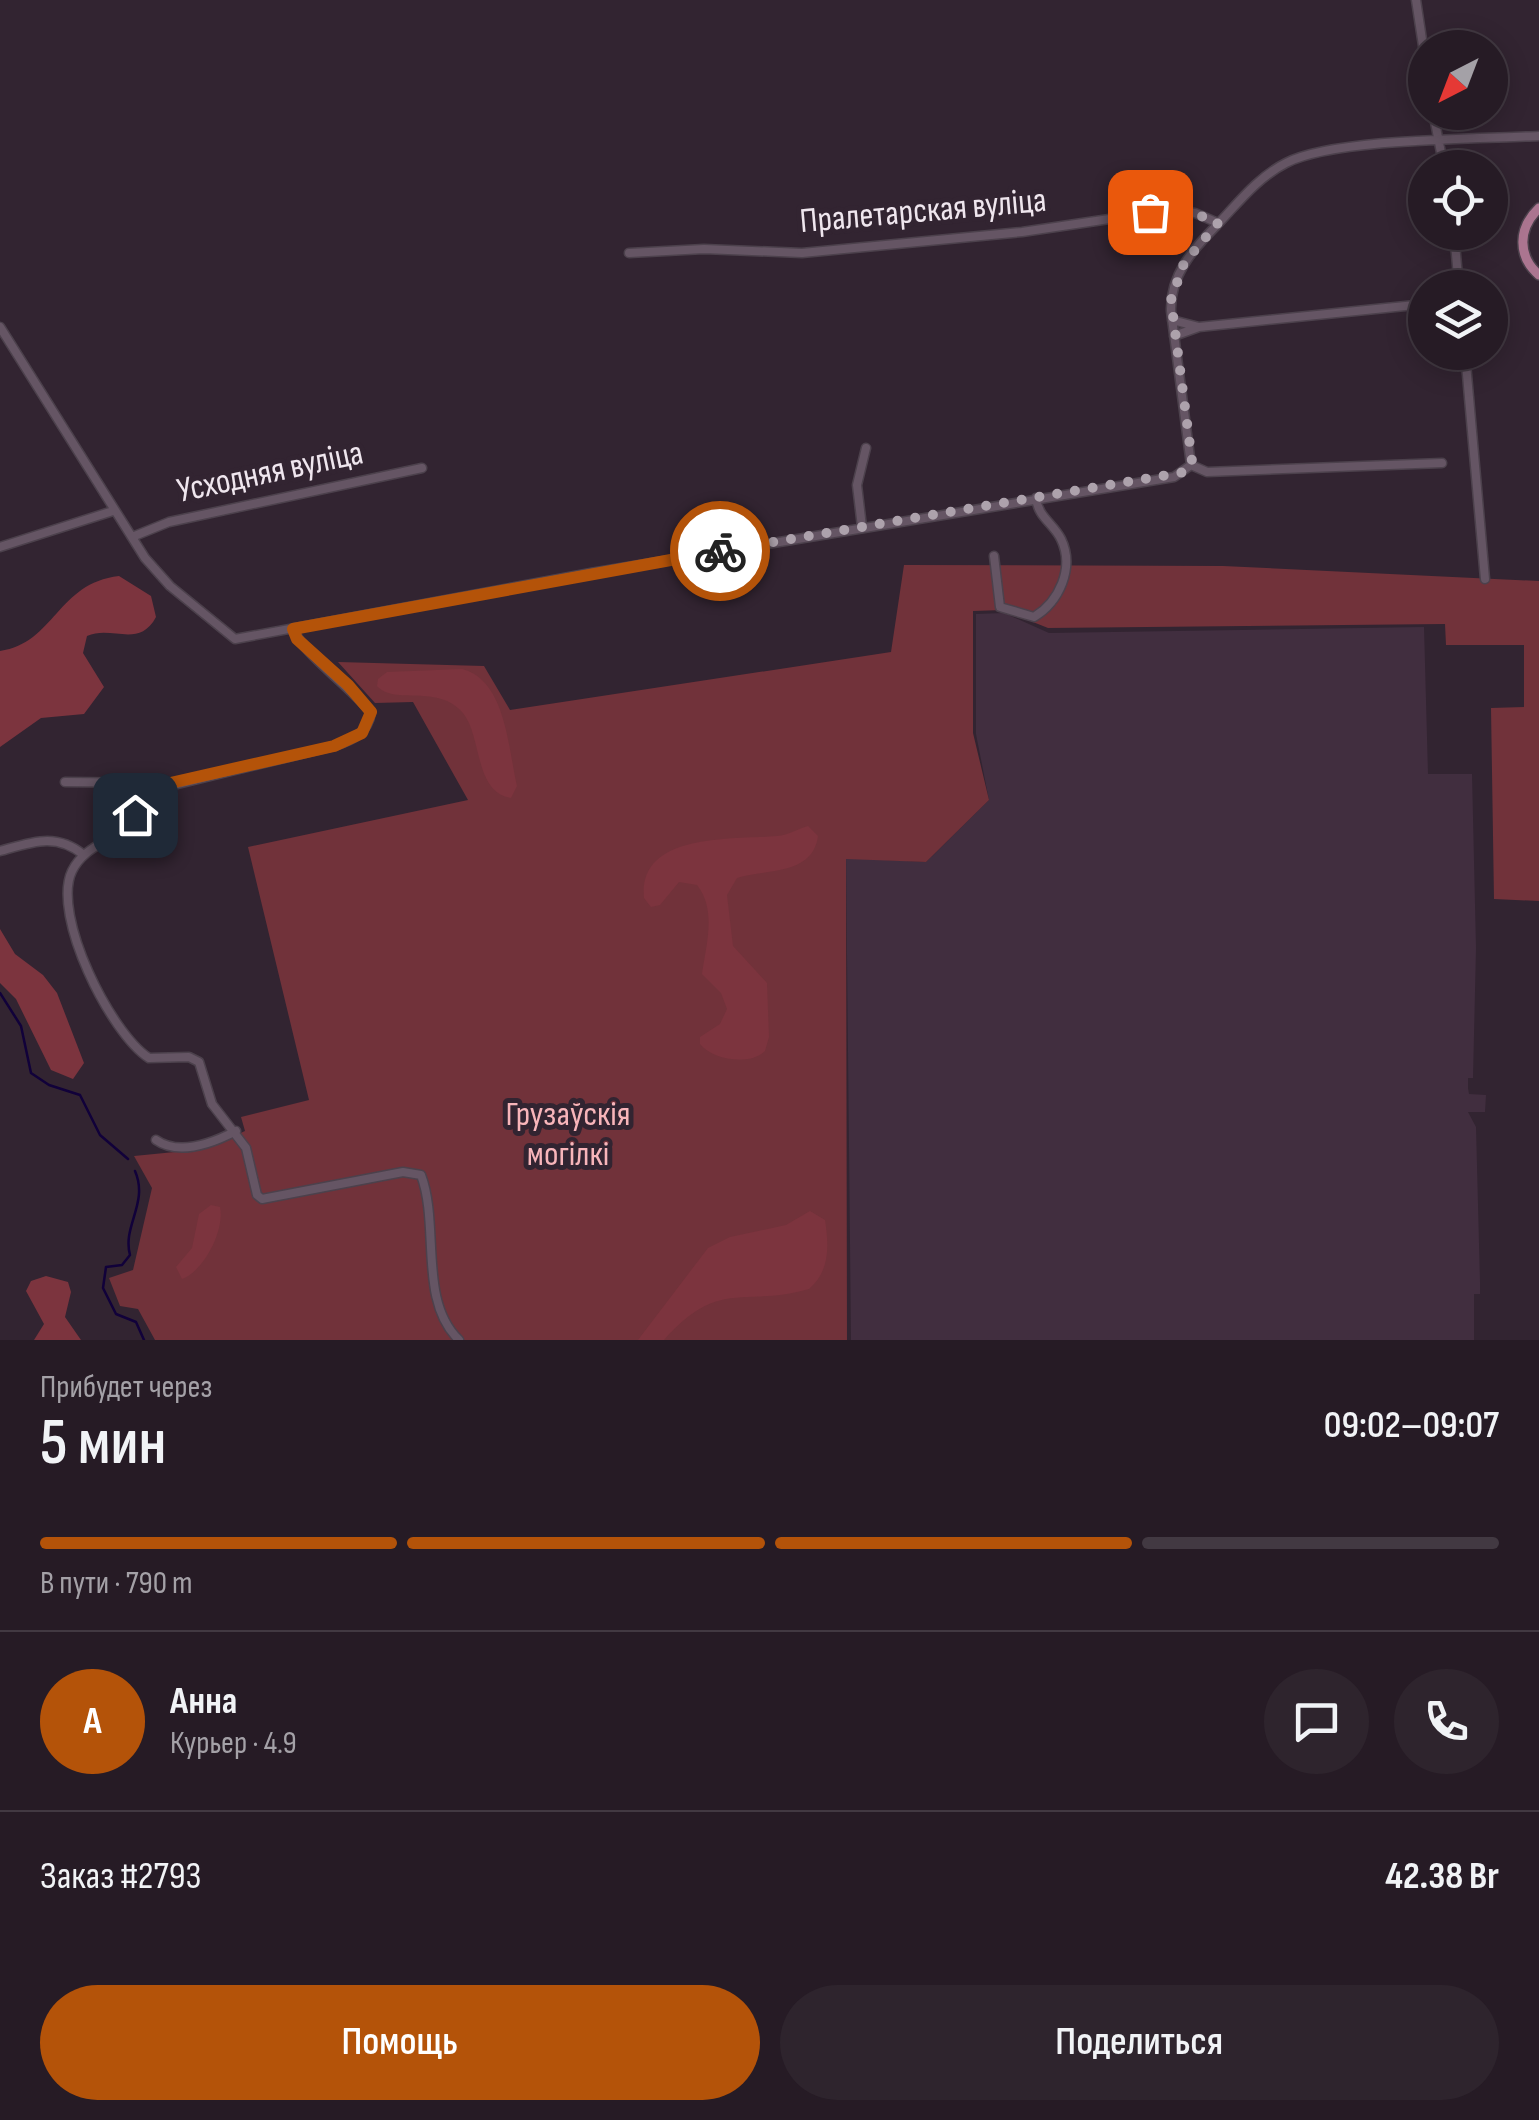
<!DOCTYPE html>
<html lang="ru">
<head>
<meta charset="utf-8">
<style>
	:root { --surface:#261b25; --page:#2e242d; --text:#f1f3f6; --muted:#a4a1a7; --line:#423942; --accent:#b45309 }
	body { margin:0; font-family:"Sofia Sans Condensed",sans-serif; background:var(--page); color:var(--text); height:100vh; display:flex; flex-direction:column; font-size:38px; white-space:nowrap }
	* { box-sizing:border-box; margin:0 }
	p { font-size:32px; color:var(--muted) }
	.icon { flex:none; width:55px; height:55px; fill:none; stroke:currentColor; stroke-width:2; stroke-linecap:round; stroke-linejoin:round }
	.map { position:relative; height:1340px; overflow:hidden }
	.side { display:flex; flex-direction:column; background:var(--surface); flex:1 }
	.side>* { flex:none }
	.needle { width:65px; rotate:222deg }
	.fabs { position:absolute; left:1408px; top:30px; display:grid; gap:20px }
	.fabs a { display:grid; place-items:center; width:100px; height:100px; border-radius:50%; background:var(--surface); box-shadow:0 5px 25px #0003,0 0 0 2px var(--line); font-size:50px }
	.pin { position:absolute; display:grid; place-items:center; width:85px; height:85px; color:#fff; margin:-42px; border-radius:20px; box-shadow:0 5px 15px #0006 }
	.courier { position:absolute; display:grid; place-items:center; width:100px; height:100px; margin:-50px; border:8px solid #b45309; border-radius:50%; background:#fff; color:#222; box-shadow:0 2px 12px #0007 }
	.head em { font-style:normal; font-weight:600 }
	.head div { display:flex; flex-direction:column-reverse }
	.head { display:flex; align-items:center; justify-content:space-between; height:170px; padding:0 40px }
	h1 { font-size:65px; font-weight:600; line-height:75px }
	.bar { display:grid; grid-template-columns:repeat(4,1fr); gap:15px 10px; align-content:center; height:120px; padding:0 40px }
	.bar i { height:12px; border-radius:8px; background:var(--line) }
	.bar .active { background:var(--accent) }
	.bar p { grid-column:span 4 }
	.line { display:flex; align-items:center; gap:25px; padding:0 40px; border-top:2px solid var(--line) }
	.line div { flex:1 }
	.round { display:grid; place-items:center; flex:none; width:105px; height:105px; border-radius:52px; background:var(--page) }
	.primary-button { display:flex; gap:20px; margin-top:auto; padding:20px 40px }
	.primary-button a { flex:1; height:115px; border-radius:60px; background:var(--accent); color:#fff; font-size:40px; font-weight:600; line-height:115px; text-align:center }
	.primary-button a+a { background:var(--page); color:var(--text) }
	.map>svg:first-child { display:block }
</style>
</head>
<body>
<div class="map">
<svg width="1539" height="1340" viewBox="0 0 1539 1340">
	<rect width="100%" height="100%" fill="#322431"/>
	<path fill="#412e3f" d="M 1004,613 L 1049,633 L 1424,627 L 1428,774 L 1472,774 L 1476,948 L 1473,1078 L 1468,1078 L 1468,1088 L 1469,1094 L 1486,1095 L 1485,1112 L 1468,1112 L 1476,1127 L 1480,1282 L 1480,1294 L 1474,1294 L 1474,1340 L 851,1340 L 846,858 L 926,862 L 989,800 L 976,734 L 976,614 Z"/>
	<path fill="#71323a" d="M 904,565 L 1223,566 L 1539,581 L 1539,901 L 1494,899 L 1491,708 L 1524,707 L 1524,645 L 1446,645 L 1445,624 L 1048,628 L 1003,610 L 973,611 L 973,733 L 989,800 L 926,862 L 846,859 L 847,1340 L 155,1340 L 138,1309 L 120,1306 L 109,1278 L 133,1270 L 152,1188 L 134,1156 L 205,1149 L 245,1131 L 241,1117 L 309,1100 L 248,847 L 468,800 L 413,702 L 375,703 L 338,662 L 484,666 L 510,710 L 891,652 Z"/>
	<path fill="#7c343e" d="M 119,576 L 151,596 L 156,617 C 139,649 112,625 87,636 L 83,653 L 104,687 L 84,714 L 41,718 L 0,747 L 0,651 C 55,643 57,583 119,576 Z
		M 462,669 C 506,680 508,748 517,786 L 511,798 C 474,792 482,736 463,713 C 438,683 395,706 377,686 L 378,679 L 387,672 Z
		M 808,826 L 818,836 C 813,876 764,869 737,878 L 727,895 L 733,946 L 767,983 L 769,1037 L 765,1051 C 749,1066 713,1060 700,1044 L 700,1037 L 720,1024 L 727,1009 L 721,993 L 702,974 C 706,945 717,910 697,885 L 679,882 L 660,905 L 651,907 L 644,898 C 638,832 733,840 777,836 C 789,835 797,829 808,826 Z
		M 0,929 L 15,954 L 43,975 L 57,993 L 84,1063 L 73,1079 L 51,1070 L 16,999 L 0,983 Z
		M 211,1205 L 220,1207 C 225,1230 204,1271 182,1279 L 176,1267 L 192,1248 L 199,1214 Z
		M 810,1211 L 825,1220 C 829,1246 830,1271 809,1289 C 743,1308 720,1277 664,1340 L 638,1340 L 708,1248 L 730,1237 L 786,1225 Z
		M 46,1276 L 68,1282 L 71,1292 L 65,1317 L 81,1340 L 34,1340 L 44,1324 L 26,1291 L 31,1281 Z"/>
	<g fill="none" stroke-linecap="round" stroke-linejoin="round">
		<path stroke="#11013a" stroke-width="2.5" d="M 0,993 L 21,1026 L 31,1073 L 49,1085 L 80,1095 L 100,1135 L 128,1159
			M 135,1171 C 149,1203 122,1226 130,1255 L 122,1265 L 106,1267 L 103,1288 L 116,1314 L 136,1322 L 144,1340"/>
		<g stroke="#4c414c" stroke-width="11">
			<path id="minor" d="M 1416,0 L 1425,59
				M 1433,112 L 1444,168
				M 1454,232 L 1459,288
				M 629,253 L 704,249 L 802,253 L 1022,232 L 1163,211 L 1195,213 L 1218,223
				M 1172,320 L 1199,327 L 1425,304
				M 0,327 L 145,558 L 170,586 L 235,639 L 591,573 L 1174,477 L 1191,465
				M 1174,336 L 1199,327
				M 1465,352 L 1485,579
				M 1191,465 L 1171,311 C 1170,275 1193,249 1217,225 C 1238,203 1258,177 1286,163 C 1335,138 1479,139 1539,136
				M 1191,465 L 1207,472 L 1442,463
				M 862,527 L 857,485 L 866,448
				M 132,537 L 169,522 L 422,468
				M 0,547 L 113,511
				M 994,556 L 1000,607 L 1034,617 C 1059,602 1075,568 1061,539 C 1053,523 1038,517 1036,498
				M 293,629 C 301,651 352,689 371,712 C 368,733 353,740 334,746 L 153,790 C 141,800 137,816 125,827 C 108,842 83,848 72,871 C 51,915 111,1034 149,1058 L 189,1057 L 199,1062 L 212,1104 L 246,1148 L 257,1195 L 262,1199 L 403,1172 L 421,1175 C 440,1225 418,1301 459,1340
				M 65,782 L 162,783
				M 0,851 C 32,842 56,832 84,855
				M 156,1140 C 179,1156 213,1143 236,1131"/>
		</g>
		<g stroke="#4c414c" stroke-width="12">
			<path id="major" d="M 1539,208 C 1518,228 1517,256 1539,275"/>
		</g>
		<use href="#minor" stroke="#655564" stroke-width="8"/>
		<use href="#major" stroke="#ab7590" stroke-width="9"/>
	</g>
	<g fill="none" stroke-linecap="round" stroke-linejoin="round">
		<path stroke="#ada2ac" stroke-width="10" stroke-dasharray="0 18" d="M 720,551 L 1185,472 L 1192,461 L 1171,300 L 1184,263 L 1218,223 L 1194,213 L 1150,212"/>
		<path stroke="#b45309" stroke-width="12" d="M 135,815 L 148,795 L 166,784 L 334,746 L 362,733 L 371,712 L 348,685 L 297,639 L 293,629 L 720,551"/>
	</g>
	<g text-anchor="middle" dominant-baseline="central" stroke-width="10" stroke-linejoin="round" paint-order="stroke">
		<g font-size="35" fill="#efe6ee" stroke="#322431">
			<text transform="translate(923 211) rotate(-5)">Пралетарская вуліца</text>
			<text transform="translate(270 472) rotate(-12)">Усходняя вуліца</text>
		</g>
		<g font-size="35" fill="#f8b5ba" stroke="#322431">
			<text x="568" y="1114">Грузаўскія<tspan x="568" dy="40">могілкі</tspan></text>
		</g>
	</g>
</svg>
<div class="fabs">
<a><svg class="needle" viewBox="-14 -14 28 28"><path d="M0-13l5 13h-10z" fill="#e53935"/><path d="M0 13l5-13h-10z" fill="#a4a1a7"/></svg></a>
<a><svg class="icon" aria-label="locate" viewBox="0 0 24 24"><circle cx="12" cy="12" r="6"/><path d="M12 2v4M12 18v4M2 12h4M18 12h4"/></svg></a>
<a><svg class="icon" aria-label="layers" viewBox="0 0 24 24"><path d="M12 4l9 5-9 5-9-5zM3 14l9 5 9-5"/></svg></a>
</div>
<div class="pin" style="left:1150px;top:212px;background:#ea580c"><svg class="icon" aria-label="bag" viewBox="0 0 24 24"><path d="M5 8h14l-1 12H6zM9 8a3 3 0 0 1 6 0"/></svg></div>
<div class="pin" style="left:135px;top:815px;background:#1f2937"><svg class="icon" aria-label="home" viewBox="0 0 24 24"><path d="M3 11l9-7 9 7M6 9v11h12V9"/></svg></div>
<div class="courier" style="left:720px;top:551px"><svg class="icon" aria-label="bike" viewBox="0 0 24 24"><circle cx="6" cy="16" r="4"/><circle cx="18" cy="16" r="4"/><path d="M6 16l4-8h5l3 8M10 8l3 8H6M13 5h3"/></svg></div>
</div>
<section class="side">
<div class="head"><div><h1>5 мин</h1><p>Прибудет через</p></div><em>09:02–09:07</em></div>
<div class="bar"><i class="active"></i><i class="active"></i><i class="active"></i><i></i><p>В пути · 790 m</p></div>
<div class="line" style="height:180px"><b class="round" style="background:var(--accent);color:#fff">А</b><div><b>Анна</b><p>Курьер · 4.9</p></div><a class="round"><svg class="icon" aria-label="chat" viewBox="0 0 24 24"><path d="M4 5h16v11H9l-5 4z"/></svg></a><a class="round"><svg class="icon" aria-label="phone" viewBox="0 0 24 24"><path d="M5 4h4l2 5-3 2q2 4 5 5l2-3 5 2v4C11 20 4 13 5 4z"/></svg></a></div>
<div class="line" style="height:130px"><div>Заказ #2793</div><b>42.38 Br</b></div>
<div class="primary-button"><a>Помощь</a><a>Поделиться</a></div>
</section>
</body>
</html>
